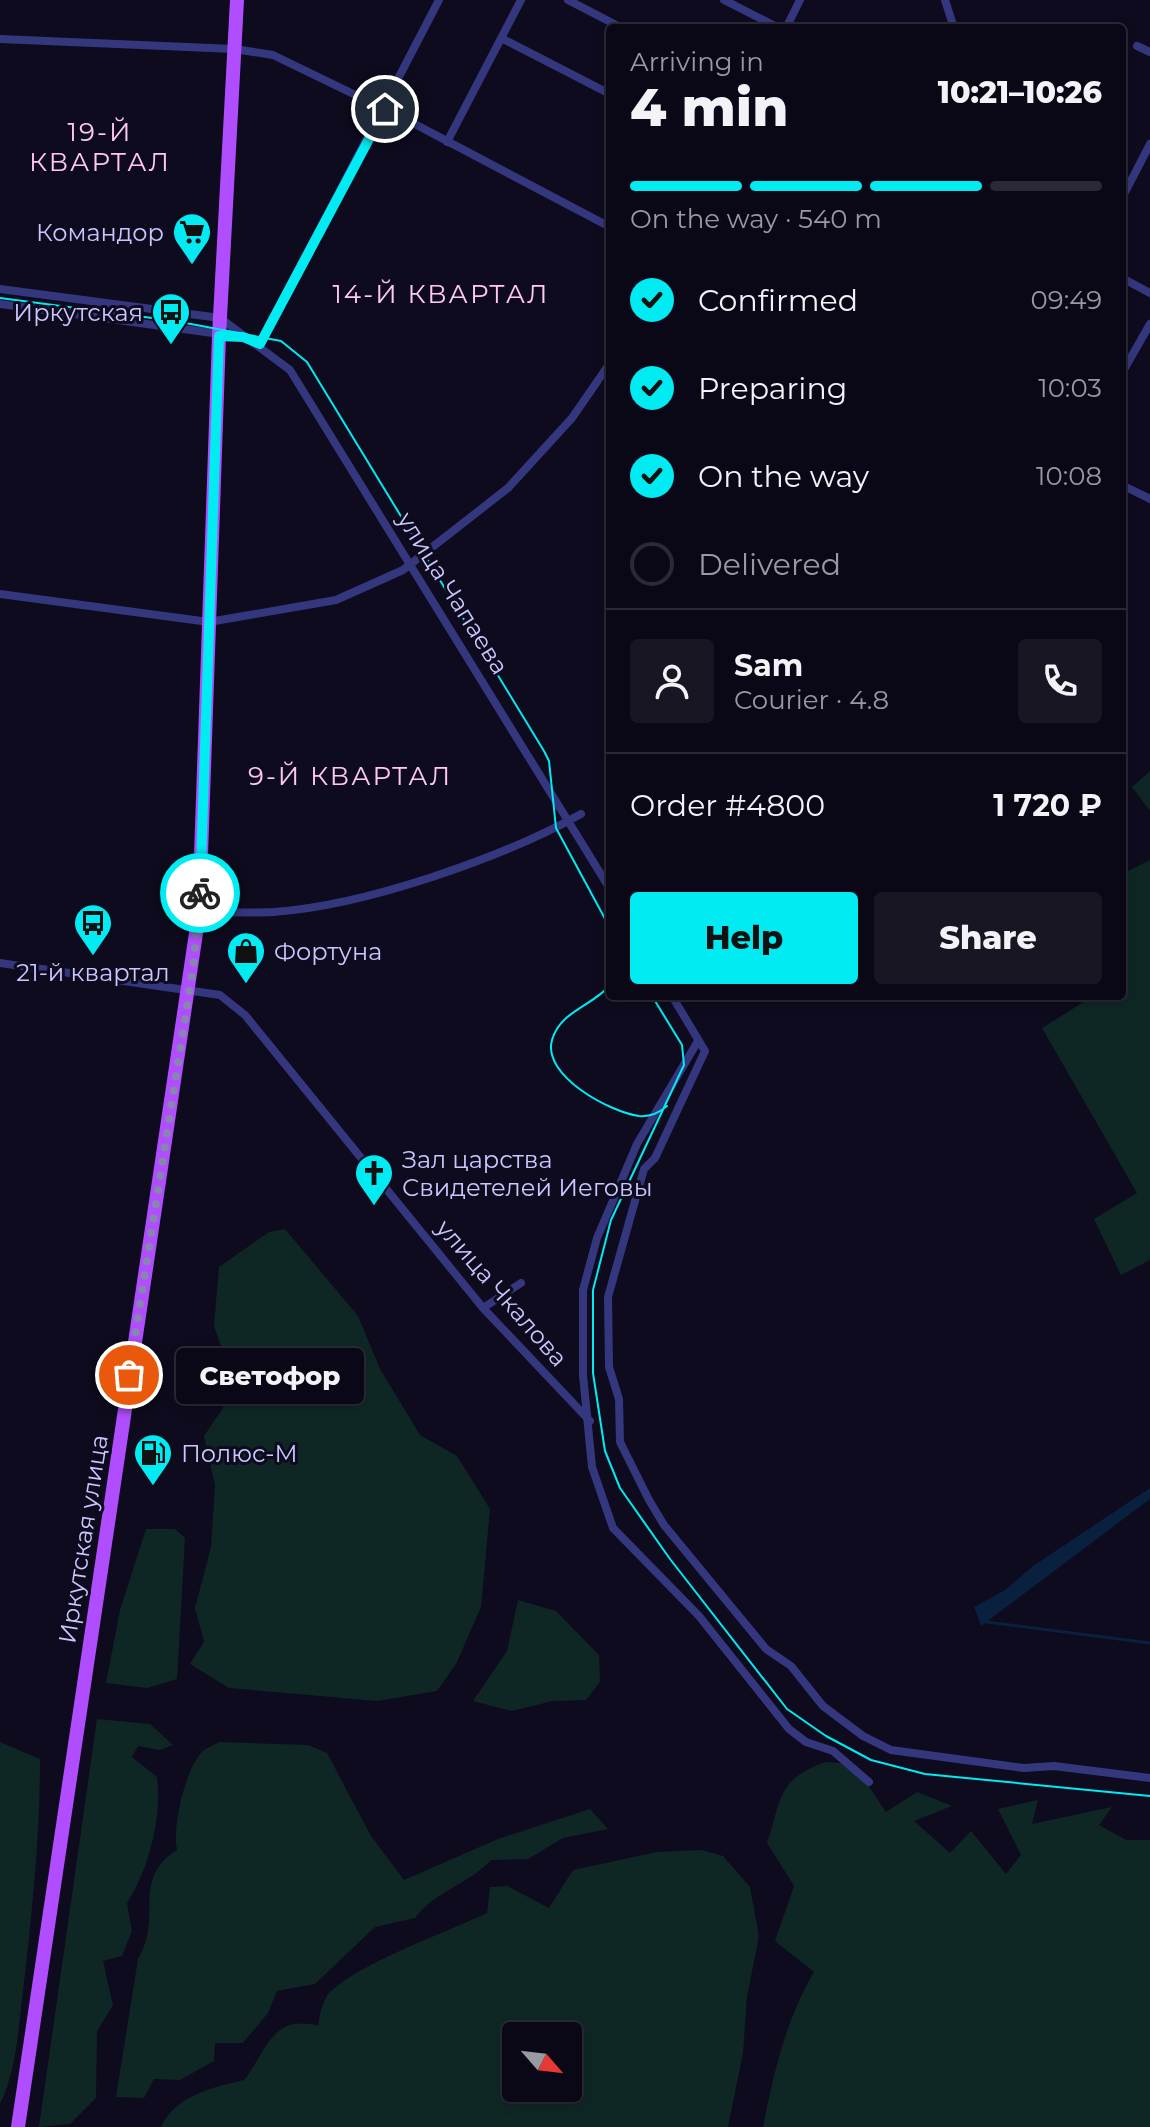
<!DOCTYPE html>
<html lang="en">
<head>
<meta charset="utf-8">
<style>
	:root { --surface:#0a0816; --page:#181623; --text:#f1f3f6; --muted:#999aa1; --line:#2a2935; --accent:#00ebf2 }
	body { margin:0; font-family:Montserrat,sans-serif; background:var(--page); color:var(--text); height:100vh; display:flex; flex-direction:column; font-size:30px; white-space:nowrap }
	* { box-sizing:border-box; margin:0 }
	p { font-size:26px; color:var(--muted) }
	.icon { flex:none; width:44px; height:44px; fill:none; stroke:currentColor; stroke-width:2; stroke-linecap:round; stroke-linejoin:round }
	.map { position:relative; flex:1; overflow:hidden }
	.sheet { position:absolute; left:606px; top:24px; width:520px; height:976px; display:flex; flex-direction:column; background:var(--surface); border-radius:8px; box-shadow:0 4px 12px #0003,0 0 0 2px var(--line) }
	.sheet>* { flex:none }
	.needle { width:52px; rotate:118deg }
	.tools { position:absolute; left:502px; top:2022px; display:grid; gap:16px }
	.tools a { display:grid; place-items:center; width:80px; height:80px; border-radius:8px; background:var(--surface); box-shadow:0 4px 12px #0003,0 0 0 2px var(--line); font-size:40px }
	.pin { position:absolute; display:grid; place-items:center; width:68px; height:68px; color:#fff; margin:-34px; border:4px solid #fff; border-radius:50%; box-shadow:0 2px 8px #0007 }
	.courier { position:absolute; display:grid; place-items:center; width:80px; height:80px; margin:-40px; border:6px solid #00ebf2; border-radius:50%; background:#fff; color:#222; box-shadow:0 2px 10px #0007 }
	.bubble { position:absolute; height:56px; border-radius:8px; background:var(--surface); box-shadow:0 4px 12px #0003,0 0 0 2px var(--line); font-size:26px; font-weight:800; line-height:56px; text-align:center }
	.overview em { font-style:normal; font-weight:800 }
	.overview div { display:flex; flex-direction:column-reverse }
	.overview { display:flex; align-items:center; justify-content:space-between; height:136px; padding:0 24px }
	h1 { font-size:52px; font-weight:800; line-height:60px }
	.bar { display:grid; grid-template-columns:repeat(4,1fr); gap:12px 8px; align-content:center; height:96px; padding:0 24px }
	.bar i { height:10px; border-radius:6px; background:var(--line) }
	.bar .on { background:var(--accent) }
	.bar p { grid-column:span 4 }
	.line { display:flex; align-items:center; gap:20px; padding:0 24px; border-top:2px solid var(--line) }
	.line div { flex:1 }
	.round { display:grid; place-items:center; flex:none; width:84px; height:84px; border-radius:8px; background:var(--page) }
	ol { padding:0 24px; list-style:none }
	li { display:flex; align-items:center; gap:24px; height:88px }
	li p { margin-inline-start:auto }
	li .icon { padding:8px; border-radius:50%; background:var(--accent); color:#111; stroke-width:4 }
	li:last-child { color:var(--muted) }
	li i { width:44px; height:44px; border:4px solid var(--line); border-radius:50% }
	.primary-button { display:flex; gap:16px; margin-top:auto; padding:16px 24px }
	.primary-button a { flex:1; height:92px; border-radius:8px; background:var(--accent); color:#111; font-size:32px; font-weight:800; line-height:92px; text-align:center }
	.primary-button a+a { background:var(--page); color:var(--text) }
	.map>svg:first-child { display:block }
</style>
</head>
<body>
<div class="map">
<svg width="1150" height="2127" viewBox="0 0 1150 2127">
	<rect width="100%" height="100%" fill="#0d0b1d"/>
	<path fill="#0e2725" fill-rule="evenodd" d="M 1150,771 L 1150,811 L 1132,787 Z
		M 1150,860 L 1150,1260 L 1121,1275 L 1094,1219 L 1137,1193 L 1042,1028 L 1093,996 L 1122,996 L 1122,874 Z
		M 285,1229 L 358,1316 L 380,1369 L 420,1435 L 457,1456 L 490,1509 L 481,1607 L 456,1664 L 437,1691 L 377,1701 L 229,1688 L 190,1664 L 204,1642 L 195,1608 L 211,1547 L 215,1485 L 204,1436 L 223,1408 L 229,1369 L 214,1326 L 219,1267 L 269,1232 Z
		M 146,1529 L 175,1529 L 185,1538 L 177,1679 L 147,1688 L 106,1683 L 120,1610 Z
		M 518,1600 L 556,1611 L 599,1655 L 600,1682 L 586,1700 L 553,1701 L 511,1711 L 473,1701 L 507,1651 Z
		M 97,1719 L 150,1724 L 173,1745 L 160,1750 L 138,1746 L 132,1757 L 157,1777 C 162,1818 149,1869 127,1903 L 132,1931 L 122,1956 L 103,1961 L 113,2005 L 97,2031 L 96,2098 L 70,2124 L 39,2127 Z
		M 0,1742 L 40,1759 C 40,1837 32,1914 23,1991 C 18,2030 17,2069 0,2104 Z
		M 219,1742 L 308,1745 L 327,1753 L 371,1836 L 404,1880 L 498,1839 L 590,1809 L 608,1829 L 563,1838 L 528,1859 L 491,1860 C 468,1885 435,1891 415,1918 L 375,1927 L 315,1984 L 277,1991 L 268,2013 L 243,2043 L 215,2043 L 214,2061 L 180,2080 L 154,2079 L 144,2098 L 116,2097 L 138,1959 C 164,1916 130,1880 177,1850 C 172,1827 185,1770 202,1752 C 206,1748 214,1745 219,1742 Z
		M 826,1762 L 854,1764 L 886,1812 L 917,1792 L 952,1806 L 914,1821 L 950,1853 L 971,1831 L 1006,1874 L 1021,1855 L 998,1809 L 1038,1800 L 1032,1824 L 1112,1807 L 1099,1825 L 1126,1840 L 1150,1840 L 1150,2127 L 763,2127 C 774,2072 785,2022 814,1972 L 775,1941 L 794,1886 L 767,1843 C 782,1798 777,1779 826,1762 Z
		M 701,1850 L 723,1856 L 750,1887 L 759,1936 L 747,1997 L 743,2053 L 728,2127 L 161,2127 C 175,2096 213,2087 244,2080 C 268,2049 272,2014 318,2026 C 320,2014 322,2000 331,1991 C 366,1960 443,1934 487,1913 L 490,1887 L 507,1886 L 549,1908 L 573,1870 L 657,1852 ZM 516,2036 L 568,2036 L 568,2088 L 516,2088 Z"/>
	<path fill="#09203e" d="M 1150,1488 L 1150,1499 L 981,1626 L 974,1607 L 1005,1590 L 1033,1566 Z"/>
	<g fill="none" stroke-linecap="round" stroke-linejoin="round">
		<path stroke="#09203e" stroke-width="3" d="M 987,1622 L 1150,1643"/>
		<path stroke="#35377e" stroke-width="8" d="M 568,0 L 622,28
			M 724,0 L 779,28
			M 945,0 L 954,28
			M 786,28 L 800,0
			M 501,38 L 610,94
			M 0,39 L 234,49 L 273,55 L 409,121 L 610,227
			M 1137,46 L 1150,52
			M 447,142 L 521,0
			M 1122,198 L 1150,144
			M 1122,278 L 1150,293
			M 0,289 L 220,318 L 290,370 L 610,889
			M 0,304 L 242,337
			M 260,344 L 439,0
			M 1122,373 L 1150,324
			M 1122,485 L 1150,499
			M 0,594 L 209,622 L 336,600 L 403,570 L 508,488 L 572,418 L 610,363
			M 199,913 C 224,912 249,913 273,912 C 364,906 502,858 581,814
			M 0,963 L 220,995 L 245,1015 L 483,1308 L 590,1421
			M 672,996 L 705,1051 L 655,1158 L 644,1169 L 608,1297 L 609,1367 L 619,1399 L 620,1442 L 649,1500 L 664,1525 L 766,1649 L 791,1666 L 823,1706 L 863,1736 L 891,1750 L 1024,1768 L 1054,1766 L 1150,1778
			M 698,1041 L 637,1144 L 597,1238 L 583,1290 L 583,1375 L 592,1467 L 613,1528 L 699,1616 L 789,1729 L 806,1742 L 833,1751 L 869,1782
			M 483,1308 L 521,1283"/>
		<path stroke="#b04eff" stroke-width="14" d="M 18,2127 L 199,913 L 219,336 L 237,0"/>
		<path stroke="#00ebf2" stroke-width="2" d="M 0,298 L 175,321 L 281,341 L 307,362 L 544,751 L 549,761 L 556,828 L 610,928
			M 610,985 C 593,1006 560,1011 552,1040 C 542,1076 610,1112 639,1116 C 650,1117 659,1113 667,1106
			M 652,996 L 682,1045 L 684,1065 L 611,1220 L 593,1290 L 593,1373 L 605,1451 L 620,1488 L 670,1559 L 787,1709 L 826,1736 L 871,1760 L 925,1774 L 1150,1796"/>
	</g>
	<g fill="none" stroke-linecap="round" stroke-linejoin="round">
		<path stroke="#8885b0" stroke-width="8" stroke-dasharray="0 14.4" d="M 129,1375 L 193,968 L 200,893"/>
		<path stroke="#00ebf2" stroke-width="10" d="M 200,893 L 219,336 L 243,337 L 260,344 L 385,109"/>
	</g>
	<defs>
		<g id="supermarket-pin" transform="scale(2)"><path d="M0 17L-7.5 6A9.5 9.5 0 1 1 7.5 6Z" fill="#00ebf2" stroke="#0d0b1d"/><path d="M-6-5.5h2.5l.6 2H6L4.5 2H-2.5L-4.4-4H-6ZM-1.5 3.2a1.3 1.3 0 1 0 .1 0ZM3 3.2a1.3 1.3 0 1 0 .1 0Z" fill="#111"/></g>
		<g id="bus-pin" transform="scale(2)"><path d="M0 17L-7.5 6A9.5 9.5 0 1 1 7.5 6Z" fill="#00ebf2" stroke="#0d0b1d"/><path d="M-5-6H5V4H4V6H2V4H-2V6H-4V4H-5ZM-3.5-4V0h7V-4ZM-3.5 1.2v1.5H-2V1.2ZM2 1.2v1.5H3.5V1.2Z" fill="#111"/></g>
		<g id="shop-pin" transform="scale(2)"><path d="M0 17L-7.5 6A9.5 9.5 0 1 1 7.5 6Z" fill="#00ebf2" stroke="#0d0b1d"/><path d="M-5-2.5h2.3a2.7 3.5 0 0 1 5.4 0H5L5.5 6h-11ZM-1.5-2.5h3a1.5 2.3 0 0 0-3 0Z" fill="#111"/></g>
		<g id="church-pin" transform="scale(2)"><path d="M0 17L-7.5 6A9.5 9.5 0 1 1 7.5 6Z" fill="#00ebf2" stroke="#0d0b1d"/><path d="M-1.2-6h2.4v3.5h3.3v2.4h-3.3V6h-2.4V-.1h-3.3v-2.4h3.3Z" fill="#111"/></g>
		<g id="fuel-pin" transform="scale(2)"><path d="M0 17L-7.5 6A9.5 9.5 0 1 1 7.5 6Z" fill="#00ebf2" stroke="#0d0b1d"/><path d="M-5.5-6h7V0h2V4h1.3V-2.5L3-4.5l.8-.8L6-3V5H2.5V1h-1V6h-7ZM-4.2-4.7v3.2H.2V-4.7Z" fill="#111"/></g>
	</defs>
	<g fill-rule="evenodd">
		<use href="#supermarket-pin" x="192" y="232"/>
		<use href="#bus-pin" x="171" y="312"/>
		<use href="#bus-pin" x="93" y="923"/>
		<use href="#shop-pin" x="246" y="951"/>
		<use href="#church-pin" x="374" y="1173"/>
		<use href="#fuel-pin" x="153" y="1453"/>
	</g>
	<g text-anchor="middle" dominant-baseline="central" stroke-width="6" stroke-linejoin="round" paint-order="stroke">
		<g font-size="24" fill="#cac7ff" stroke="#0d0b1d" text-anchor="start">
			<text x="164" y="232" text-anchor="end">Командор</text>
			<text x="143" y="312" text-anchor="end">Иркутская</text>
			<text x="274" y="951">Фортуна</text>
			<text x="93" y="972" text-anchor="middle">21-й квартал</text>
			<text x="402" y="1159">Зал царства<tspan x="402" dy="28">Свидетелей Иеговы</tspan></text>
			<text x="181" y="1453">Полюс-М</text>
		</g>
		<g font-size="24" fill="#cac7ff" stroke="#0d0b1d">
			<text transform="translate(453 593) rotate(58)">улица Чапаева</text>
			<text transform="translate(502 1293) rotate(49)">улица Чкалова</text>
			<text transform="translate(83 1539) rotate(-81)">Иркутская улица</text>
		</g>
		<g font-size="26" letter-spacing="2" fill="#ffc9ef" stroke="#0d0b1d">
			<text x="100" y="132">19-Й<tspan x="100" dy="30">КВАРТАЛ</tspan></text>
			<text x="441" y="294">14-Й КВАРТАЛ</text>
			<text x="350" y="776">9-Й КВАРТАЛ</text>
		</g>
	</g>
</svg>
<div class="tools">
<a><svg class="needle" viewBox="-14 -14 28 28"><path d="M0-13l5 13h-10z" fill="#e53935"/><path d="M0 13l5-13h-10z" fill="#999aa1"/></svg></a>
</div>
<div class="pin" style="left:129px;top:1375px;background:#ea580c"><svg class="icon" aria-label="bag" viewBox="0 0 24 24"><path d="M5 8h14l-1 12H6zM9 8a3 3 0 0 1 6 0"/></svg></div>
<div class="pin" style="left:385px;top:109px;background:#1f2937"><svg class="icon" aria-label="home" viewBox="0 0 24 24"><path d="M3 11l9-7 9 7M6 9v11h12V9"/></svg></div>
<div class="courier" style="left:200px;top:893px"><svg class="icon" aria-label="bike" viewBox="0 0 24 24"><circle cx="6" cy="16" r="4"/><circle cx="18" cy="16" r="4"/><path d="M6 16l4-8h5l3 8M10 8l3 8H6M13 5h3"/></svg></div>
<div class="bubble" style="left:176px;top:1348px;width:188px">Светофор</div>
<section class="sheet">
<div class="overview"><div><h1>4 min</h1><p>Arriving in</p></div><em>10:21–10:26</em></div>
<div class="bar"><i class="on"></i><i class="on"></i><i class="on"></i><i></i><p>On the way · 540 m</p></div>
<ol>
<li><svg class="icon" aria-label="check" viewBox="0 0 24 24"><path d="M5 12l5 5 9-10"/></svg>Confirmed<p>09:49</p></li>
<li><svg class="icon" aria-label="check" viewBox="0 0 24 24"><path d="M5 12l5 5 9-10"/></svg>Preparing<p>10:03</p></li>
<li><svg class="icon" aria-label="check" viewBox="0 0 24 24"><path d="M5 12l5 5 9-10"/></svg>On the way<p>10:08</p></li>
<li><i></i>Delivered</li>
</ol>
<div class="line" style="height:144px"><a class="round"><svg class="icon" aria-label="person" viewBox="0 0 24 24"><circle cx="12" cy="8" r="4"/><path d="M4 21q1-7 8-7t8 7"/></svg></a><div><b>Sam</b><p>Courier · 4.8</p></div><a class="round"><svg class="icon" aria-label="phone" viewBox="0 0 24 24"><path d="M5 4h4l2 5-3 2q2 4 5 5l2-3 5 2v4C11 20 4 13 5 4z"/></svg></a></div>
<div class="line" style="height:104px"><div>Order #4800</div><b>1 720 ₽</b></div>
<div class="primary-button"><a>Help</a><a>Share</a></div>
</section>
</div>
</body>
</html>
